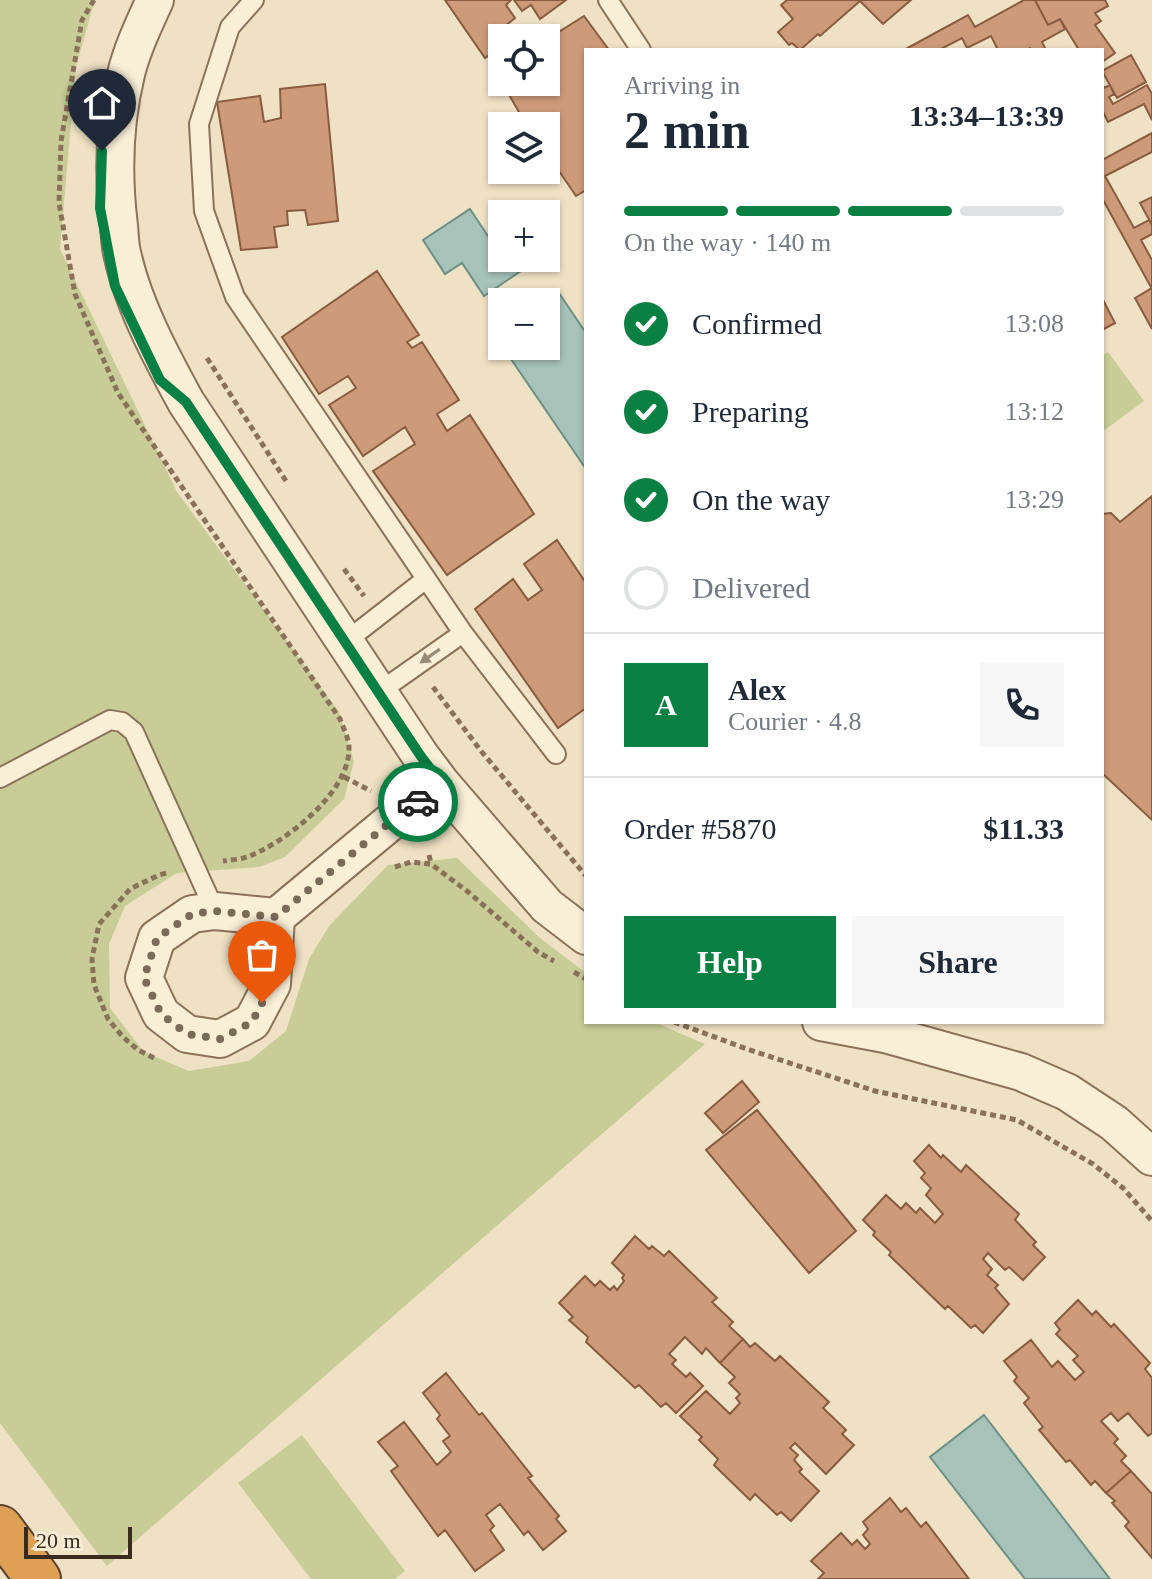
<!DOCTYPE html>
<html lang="en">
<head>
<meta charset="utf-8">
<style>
	:root { --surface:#fff; --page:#f6f6f7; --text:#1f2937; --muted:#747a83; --line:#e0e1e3; --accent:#0b8043 }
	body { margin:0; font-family:Georgia,serif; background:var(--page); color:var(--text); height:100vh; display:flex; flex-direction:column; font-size:30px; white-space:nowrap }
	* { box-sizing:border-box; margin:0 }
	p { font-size:26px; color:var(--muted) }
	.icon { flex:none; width:44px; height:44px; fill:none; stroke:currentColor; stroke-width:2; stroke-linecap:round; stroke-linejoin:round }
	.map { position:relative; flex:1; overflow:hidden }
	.details { position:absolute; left:584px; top:48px; width:520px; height:976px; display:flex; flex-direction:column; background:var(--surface); border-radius:0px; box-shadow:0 2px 6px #0004 }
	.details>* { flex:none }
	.fabs { position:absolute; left:488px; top:24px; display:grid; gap:16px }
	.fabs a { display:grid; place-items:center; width:72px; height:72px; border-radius:0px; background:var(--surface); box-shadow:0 2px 6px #0004; font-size:40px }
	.scale { position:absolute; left:24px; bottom:20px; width:108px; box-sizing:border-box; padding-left:8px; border:4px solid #392b1e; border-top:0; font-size:22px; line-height:28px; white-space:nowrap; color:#392b1e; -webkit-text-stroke:6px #f6ebd4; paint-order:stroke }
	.pin { position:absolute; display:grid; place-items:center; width:68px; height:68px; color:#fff; margin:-82px -34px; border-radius:50% 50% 50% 0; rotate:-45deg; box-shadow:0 0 8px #0007 }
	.pin .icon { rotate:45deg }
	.courier { position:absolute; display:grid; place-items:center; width:80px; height:80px; margin:-40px; border:6px solid #0b8043; border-radius:50%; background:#fff; color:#222; box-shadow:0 2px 10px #0007 }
	.headline em { font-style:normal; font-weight:700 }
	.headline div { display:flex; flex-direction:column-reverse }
	.headline { display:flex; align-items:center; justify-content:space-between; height:136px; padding:0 40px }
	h1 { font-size:52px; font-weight:700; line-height:60px }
	.bar { display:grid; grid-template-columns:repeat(4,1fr); gap:12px 8px; align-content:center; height:96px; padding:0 40px }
	.bar i { height:10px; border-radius:6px; background:var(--line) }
	.bar .on { background:var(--accent) }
	.bar p { grid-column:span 4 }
	.line { display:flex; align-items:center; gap:20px; padding:0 40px; border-top:2px solid var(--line) }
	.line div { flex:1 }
	.round { display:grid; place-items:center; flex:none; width:84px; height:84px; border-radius:0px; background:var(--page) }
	ol { padding:0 40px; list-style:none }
	li { display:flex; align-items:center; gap:24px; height:88px }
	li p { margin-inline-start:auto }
	li .icon { padding:8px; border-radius:50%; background:var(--accent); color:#fff; stroke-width:4 }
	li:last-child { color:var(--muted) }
	li i { width:44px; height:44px; border:4px solid var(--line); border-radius:50% }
	.cta { display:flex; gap:16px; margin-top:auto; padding:16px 40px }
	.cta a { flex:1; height:92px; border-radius:0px; background:var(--accent); color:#fff; font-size:32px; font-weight:700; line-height:92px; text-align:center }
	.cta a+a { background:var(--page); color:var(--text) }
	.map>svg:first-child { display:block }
</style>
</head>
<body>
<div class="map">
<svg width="1152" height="1579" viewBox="0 0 1152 1579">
	<rect width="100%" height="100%" fill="#efe1c4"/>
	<path fill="#c8cd97" d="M 0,0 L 95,0 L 76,66 L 60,249 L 177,492 L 339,712 L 354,761 L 344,799 L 285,857 L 259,867 L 177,873 L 125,906 L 109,944 L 110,1008 L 144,1052 L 189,1071 L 249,1061 L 286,1031 L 309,959 L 329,926 L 388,865 L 457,858 L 540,938 L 586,973 L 586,1022 L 654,1022 L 705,1044 L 107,1566 L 0,1423 Z
		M 1108,352 L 1144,401 L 1102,432 L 1102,356 Z
		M 302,1435 L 405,1571 L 395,1579 L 311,1579 L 238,1483 Z"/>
	<path fill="#a6c2b9" stroke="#6c9087" stroke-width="2" d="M 470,209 L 498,251 L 502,249 L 502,258 L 540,258 L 484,296 L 462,263 L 445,274 L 423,240 Z
		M 559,293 L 586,333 L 586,469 L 502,346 L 546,346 L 546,302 Z
		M 984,1415 L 1110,1579 L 1025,1579 L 930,1457 Z"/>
	<path fill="#cd9b79" stroke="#895b3f" stroke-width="2" d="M 445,0 L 511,0 L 506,5 L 515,18 L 504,27 L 511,38 L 502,38 L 502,46 L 485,58 Z
		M 514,0 L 566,0 L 540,19 L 531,5 L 522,11 Z
		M 787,0 L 911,0 L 883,24 L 860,1 L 820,36 L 818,34 L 800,50 L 792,43 L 789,45 L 778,32 L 793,19 L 781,5 Z
		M 1024,0 L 1035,0 L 1048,25 L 1060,19 L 1065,29 L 1042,42 L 1046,50 L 1031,50 L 1030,48 L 1026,50 L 998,50 L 991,36 L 967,48 L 962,38 L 939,50 L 904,50 L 968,15 L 975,27 Z
		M 1035,0 L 1105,0 L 1108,6 L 1095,13 L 1101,21 L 1095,25 L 1115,53 L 1102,62 L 1102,50 L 1079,50 L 1060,19 L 1048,25 Z
		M 584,16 L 609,50 L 586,50 L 586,190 L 576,196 L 546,152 L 546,136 L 553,131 L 548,123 L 544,126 L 527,126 L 496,72 L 502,68 L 502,82 L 546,82 L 546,40 Z
		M 1131,55 L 1146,82 L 1117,98 L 1102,71 Z
		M 325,84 L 338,221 L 308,225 L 305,210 L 287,211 L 288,225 L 274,227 L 277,247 L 241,250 L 217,102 L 260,96 L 264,122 L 281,118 L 280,89 Z
		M 1102,84 L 1104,88 L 1110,85 L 1114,94 L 1109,97 L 1113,104 L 1147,85 L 1152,94 L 1152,120 L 1144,104 L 1108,122 L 1102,110 Z
		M 1152,133 L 1152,152 L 1105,176 L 1134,228 L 1149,220 L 1152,225 L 1152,234 L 1141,240 L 1152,260 L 1152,289 L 1102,198 L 1102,160 Z
		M 1152,197 L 1152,225 L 1140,203 Z
		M 377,271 L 419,335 L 407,342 L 412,348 L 422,342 L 459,400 L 437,414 L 447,431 L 470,415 L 534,514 L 447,575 L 373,471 L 415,444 L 405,427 L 363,456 L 329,405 L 356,388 L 348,376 L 319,394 L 282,337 Z
		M 1152,288 L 1152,329 L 1135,298 Z
		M 1102,298 L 1115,323 L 1102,330 Z
		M 1152,496 L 1152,820 L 1102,773 L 1102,514 L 1111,513 L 1120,522 Z
		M 557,540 L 586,583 L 586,708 L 558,728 L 475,609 L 513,579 L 528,600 L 542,590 L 524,564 Z
		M 742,1081 L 759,1102 L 723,1133 L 705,1113 Z
		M 757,1110 L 856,1231 L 809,1273 L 706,1150 Z
		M 929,1145 L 941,1158 L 943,1155 L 961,1172 L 966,1165 L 1019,1214 L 1015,1220 L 1036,1242 L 1033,1245 L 1045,1257 L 1023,1280 L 1009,1267 L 1005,1270 L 988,1253 L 983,1259 L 992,1269 L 987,1275 L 998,1285 L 995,1288 L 1009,1304 L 983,1333 L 975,1325 L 971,1328 L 948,1306 L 945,1309 L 889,1255 L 891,1252 L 873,1235 L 875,1232 L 863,1220 L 886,1195 L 901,1209 L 906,1203 L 916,1213 L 920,1208 L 935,1223 L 943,1214 L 926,1195 L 931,1188 L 921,1178 L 925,1173 L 914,1161 Z
		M 635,1236 L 649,1249 L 652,1246 L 664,1256 L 669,1251 L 717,1298 L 712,1302 L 733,1322 L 729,1326 L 743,1339 L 720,1363 L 706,1348 L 702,1354 L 685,1337 L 669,1354 L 676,1360 L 672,1364 L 686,1377 L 690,1373 L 703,1386 L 676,1413 L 666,1403 L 661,1407 L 639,1385 L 635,1388 L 586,1342 L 588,1337 L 569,1320 L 573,1317 L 559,1303 L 585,1276 L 595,1286 L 600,1281 L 610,1290 L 614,1286 L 617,1290 L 624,1281 L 622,1278 L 624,1275 L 612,1263 Z
		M 1078,1300 L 1092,1315 L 1096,1311 L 1111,1327 L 1114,1324 L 1150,1363 L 1145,1369 L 1152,1378 L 1152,1433 L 1148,1436 L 1128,1413 L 1118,1421 L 1111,1413 L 1101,1421 L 1118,1439 L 1114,1443 L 1126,1456 L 1121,1461 L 1131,1471 L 1106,1493 L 1095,1481 L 1091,1485 L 1070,1460 L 1066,1462 L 1039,1430 L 1043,1427 L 1024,1403 L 1029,1398 L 1014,1381 L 1017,1377 L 1004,1361 L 1031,1340 L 1052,1367 L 1058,1361 L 1075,1380 L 1084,1372 L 1073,1360 L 1078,1356 L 1056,1334 L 1060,1330 L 1055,1323 Z
		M 743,1339 L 750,1347 L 755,1343 L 775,1361 L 780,1356 L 829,1402 L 823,1408 L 846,1430 L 842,1434 L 854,1445 L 826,1474 L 795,1443 L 790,1448 L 798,1455 L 794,1460 L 802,1469 L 799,1472 L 819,1491 L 791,1521 L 781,1512 L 777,1515 L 755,1494 L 750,1500 L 714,1465 L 718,1459 L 699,1440 L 702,1437 L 680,1416 L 706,1391 L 730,1414 L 740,1403 L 736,1398 L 740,1394 L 729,1383 L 735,1377 L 720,1363 Z
		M 446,1373 L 479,1415 L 482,1413 L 532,1476 L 528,1478 L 559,1516 L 556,1519 L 566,1531 L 543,1550 L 528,1531 L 524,1535 L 500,1504 L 486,1515 L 494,1526 L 490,1530 L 504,1550 L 475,1571 L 445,1530 L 438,1536 L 391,1471 L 398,1466 L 378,1442 L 404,1422 L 437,1465 L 451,1452 L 443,1441 L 450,1436 L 437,1419 L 440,1415 L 423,1393 Z
		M 1131,1471 L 1152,1494 L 1152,1558 L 1125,1526 L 1129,1522 L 1112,1503 L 1115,1501 L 1106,1493 Z
		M 890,1498 L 901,1512 L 906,1508 L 921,1527 L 926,1522 L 969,1579 L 818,1579 L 824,1573 L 811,1561 L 841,1533 L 852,1545 L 857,1540 L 865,1549 L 870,1544 L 863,1535 L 868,1529 L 863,1522 Z"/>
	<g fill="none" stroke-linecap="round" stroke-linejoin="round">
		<g stroke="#8a725a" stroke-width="22">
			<path id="service" d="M 254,0 L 230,27 L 199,124 L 204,211 L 235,297 L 463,633 L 379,692
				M 608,0 L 641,50
				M 463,633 L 556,754
				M 345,642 L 426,579
				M 0,778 L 110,720 L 122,722 L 134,732 L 215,911"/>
		</g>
		<g stroke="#8a725a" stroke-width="40">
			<path id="minor" d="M 155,0 C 144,24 132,49 126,74 C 114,123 113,177 119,226 C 120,236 120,247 123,257 C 134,306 162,358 186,402 L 420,755 L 441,783 L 547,906 L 586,936
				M 276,917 L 272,984 L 252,1022 L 220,1039 L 187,1034 L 161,1014 L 144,978 L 157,938 L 192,914 L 215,911 L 276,917 L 388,824 L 441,783
				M 821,1022 L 885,1034 L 1021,1072 L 1067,1092 L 1114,1123 L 1152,1157"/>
		</g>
		<g stroke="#57412e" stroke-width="48">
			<path id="motorway" d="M 0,1528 L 38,1579"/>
		</g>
		<path stroke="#8a725a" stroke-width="5" stroke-dasharray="6 4" stroke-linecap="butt" d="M 94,0 L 82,20 L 61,141 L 59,203 L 75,294 L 118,393 L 340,719 C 343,727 349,739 349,748 C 350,792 285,843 247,857 C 240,859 231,860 223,861
			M 207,358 L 286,481
			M 344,569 L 364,596
			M 433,687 L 481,751 L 586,876
			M 344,777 L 371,791
			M 429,855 L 431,864
			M 395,867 L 411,862 L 431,864 L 467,891 L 538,952 L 554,961
			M 574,972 L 586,979
			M 674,1022 L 747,1049 L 875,1091 L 1017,1120 L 1093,1164 L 1123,1188 L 1152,1221
			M 154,1058 L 138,1050 L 122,1036 L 108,1019 L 94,985 L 92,959 L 99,924 L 130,889 L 159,875 L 170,872"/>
		<use href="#service" stroke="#f9efd7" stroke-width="18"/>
		<use href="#minor" stroke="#f9efd7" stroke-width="36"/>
		<use href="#motorway" stroke="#df9f54" stroke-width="44"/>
	</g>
	<defs><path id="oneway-solid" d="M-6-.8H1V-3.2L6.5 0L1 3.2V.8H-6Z" transform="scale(2)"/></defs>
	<use fill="#998d7a" href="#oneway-solid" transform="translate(430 656) rotate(145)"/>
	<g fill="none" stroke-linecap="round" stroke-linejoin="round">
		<path stroke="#796b58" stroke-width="8" stroke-dasharray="0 14.4" d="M 262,1003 L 252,1022 L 220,1039 L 187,1034 L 161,1014 L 144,978 L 157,938 L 192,914 L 215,911 L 276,917 L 388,824 L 418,802"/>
		<path stroke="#0b8043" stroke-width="10" d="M 102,151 L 100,208 L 115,286 L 160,380 L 186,402 L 420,755 L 441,783 L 418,802"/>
	</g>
</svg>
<div class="fabs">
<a><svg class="icon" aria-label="locate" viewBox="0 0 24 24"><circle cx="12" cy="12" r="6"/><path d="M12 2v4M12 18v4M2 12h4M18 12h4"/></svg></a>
<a><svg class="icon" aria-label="layers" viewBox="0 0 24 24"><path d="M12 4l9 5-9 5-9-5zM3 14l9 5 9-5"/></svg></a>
<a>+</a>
<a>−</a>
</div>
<div class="scale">20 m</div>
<div class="pin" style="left:262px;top:1003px;background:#ea580c"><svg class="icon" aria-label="bag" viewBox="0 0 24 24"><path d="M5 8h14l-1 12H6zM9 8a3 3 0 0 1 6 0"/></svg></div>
<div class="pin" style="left:102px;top:151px;background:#1f2937"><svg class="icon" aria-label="home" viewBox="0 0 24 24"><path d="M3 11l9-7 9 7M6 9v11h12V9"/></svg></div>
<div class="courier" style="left:418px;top:802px"><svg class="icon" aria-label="car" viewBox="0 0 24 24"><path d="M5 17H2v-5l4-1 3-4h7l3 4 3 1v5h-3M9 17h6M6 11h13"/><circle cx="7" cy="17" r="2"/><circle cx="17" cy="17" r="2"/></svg></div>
<section class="details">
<div class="headline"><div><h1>2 min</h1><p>Arriving in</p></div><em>13:34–13:39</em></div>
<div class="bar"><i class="on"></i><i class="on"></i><i class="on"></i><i></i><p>On the way · 140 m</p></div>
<ol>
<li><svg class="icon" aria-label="check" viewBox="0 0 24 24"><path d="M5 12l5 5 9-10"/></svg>Confirmed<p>13:08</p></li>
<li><svg class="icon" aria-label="check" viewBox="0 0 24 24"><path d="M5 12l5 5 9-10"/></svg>Preparing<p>13:12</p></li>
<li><svg class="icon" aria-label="check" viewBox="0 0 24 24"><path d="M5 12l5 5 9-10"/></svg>On the way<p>13:29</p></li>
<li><i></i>Delivered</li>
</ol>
<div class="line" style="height:144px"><b class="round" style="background:var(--accent);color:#fff">A</b><div><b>Alex</b><p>Courier · 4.8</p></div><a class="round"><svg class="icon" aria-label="phone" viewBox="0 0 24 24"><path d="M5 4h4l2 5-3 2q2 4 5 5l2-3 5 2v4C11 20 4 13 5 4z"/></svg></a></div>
<div class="line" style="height:104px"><div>Order #5870</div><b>$11.33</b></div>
<div class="cta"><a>Help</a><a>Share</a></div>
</section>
</div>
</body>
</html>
